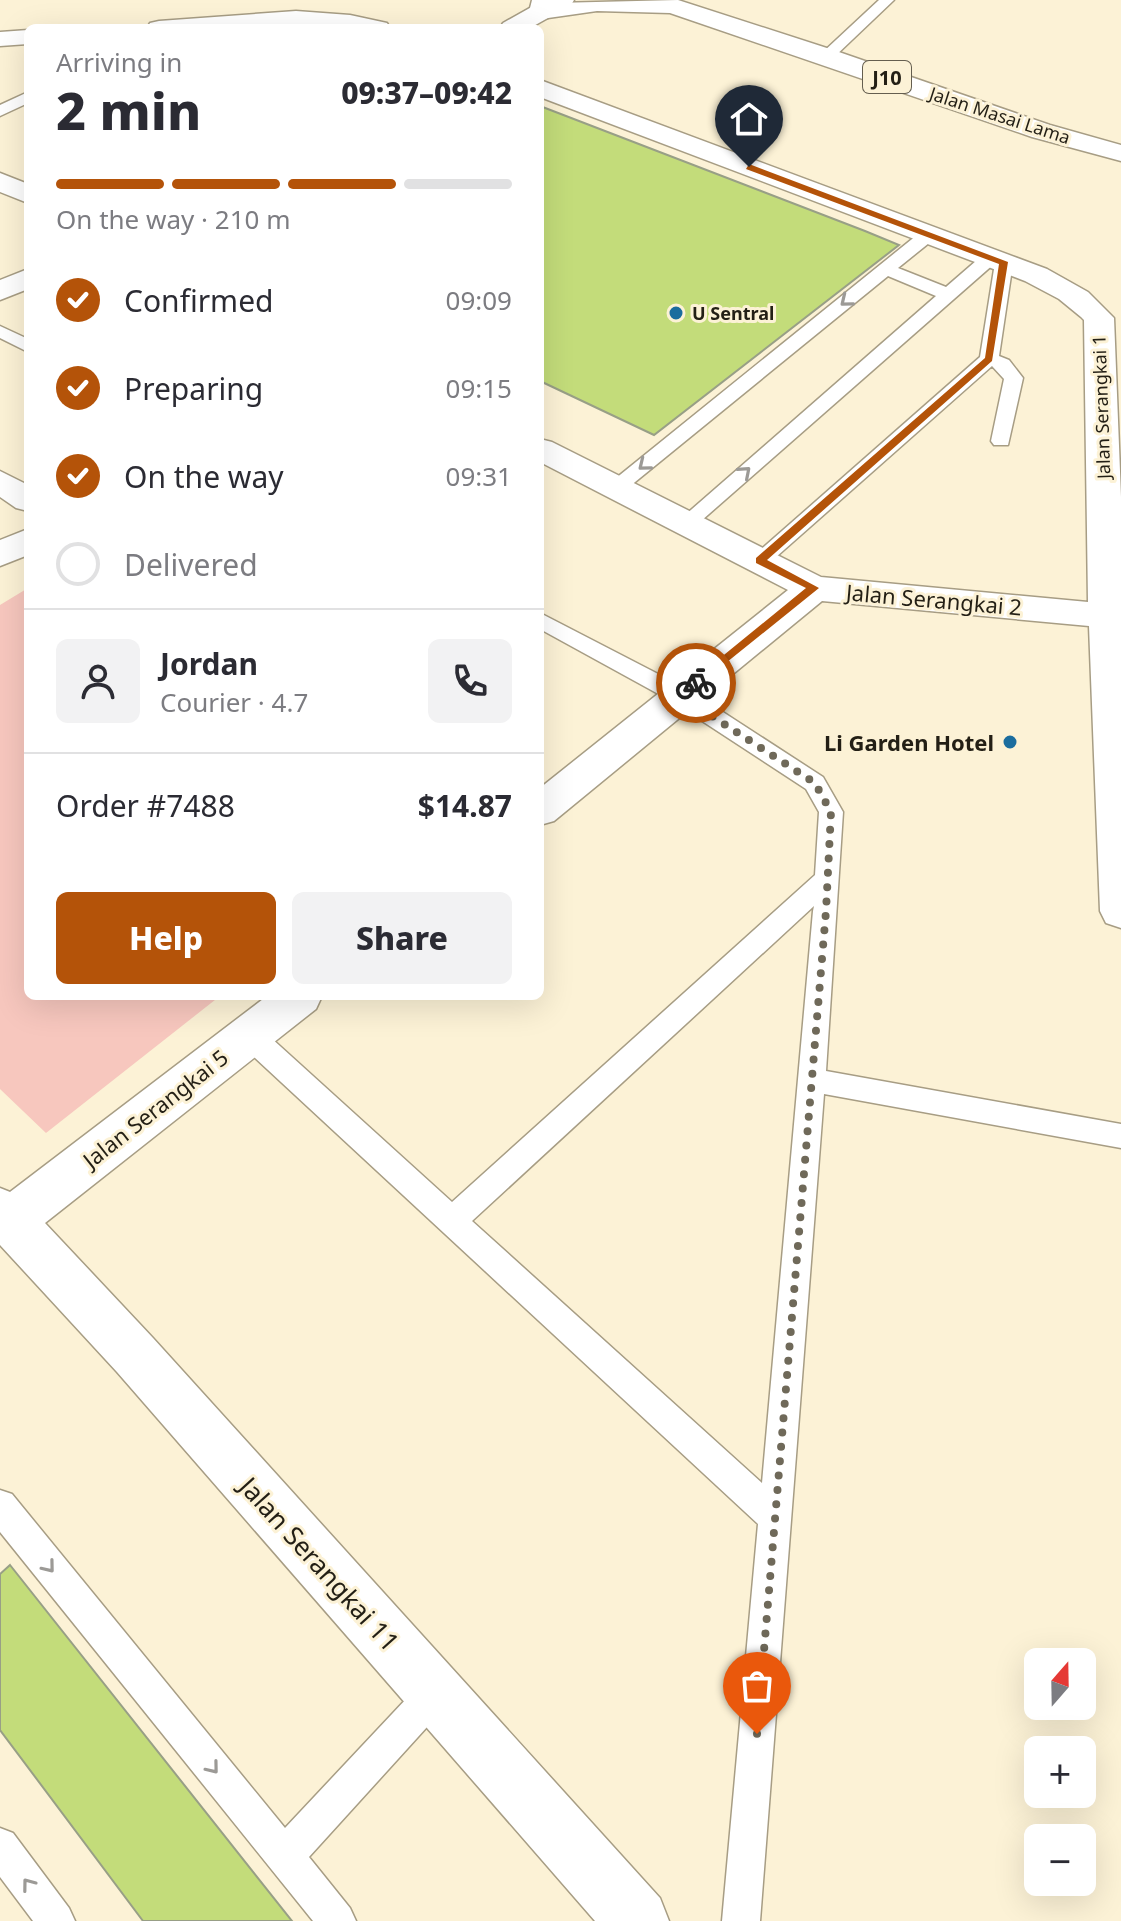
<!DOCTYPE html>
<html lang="en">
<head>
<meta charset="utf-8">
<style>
	:root { --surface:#fff; --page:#f2f2f3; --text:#2b2b33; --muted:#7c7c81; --line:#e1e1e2; --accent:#b45309 }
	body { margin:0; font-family:"Noto Sans",sans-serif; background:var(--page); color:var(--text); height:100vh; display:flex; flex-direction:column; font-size:30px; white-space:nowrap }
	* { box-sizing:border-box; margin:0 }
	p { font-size:26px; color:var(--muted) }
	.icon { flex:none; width:44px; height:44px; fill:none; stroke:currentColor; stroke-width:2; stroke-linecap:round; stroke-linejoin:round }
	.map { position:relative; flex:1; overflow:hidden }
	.sheet { position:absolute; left:24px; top:24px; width:520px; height:976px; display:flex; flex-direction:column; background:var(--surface); border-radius:12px; box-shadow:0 8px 32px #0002 }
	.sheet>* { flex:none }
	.needle { width:52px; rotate:20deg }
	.tools { position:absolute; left:1024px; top:1648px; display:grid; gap:16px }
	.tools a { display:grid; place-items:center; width:72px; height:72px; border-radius:12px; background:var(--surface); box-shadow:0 8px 32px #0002; font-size:40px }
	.pin { position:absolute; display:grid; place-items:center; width:68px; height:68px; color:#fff; margin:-82px -34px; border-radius:50% 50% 50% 0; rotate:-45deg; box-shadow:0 0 8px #0007 }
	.pin .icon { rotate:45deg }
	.courier { position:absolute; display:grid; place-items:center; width:80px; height:80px; margin:-40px; border:6px solid #b45309; border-radius:50%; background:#fff; color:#222; box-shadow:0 2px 10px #0007 }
	.overview em { font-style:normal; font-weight:800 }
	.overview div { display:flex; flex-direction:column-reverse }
	.overview { display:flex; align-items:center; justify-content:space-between; height:136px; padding:0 32px }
	h1 { font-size:52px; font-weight:800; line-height:60px }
	.bar { display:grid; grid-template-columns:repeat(4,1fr); gap:12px 8px; align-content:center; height:96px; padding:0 32px }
	.bar i { height:10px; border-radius:6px; background:var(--line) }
	.bar .selected { background:var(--accent) }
	.bar p { grid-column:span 4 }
	.line { display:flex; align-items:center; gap:20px; padding:0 32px; border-top:2px solid var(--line) }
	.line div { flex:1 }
	.round { display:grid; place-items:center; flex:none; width:84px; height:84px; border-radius:12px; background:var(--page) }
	ol { padding:0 32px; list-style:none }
	li { display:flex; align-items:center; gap:24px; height:88px }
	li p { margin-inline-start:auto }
	li .icon { padding:8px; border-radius:50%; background:var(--accent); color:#fff; stroke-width:4 }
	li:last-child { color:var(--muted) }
	li i { width:44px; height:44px; border:4px solid var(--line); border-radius:50% }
	.button { display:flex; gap:16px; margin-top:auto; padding:16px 32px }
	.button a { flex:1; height:92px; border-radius:12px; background:var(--accent); color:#fff; font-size:32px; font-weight:800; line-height:92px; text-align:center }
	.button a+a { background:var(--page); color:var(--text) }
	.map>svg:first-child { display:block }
</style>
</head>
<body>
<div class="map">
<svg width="1121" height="1921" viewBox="0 0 1121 1921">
	<rect width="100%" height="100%" fill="#fcf2d6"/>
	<path fill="#f7c7be" d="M 28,588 L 28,996 L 220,996 L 46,1133 L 0,1089 L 0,605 Z"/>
	<path fill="#c3dc7a" stroke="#989f86" stroke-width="2" d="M 540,106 L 865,231 L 899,245 L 654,435 L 540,381 Z
		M 10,1565 L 292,1921 L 143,1921 L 0,1730 L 0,1574 Z"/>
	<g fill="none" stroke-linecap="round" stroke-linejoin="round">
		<g stroke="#a79d84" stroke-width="3">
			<path id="lane" d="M 879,0 L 894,0 L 832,59 L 822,59 L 822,53 Z
				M 28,92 L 28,103 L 0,116 L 0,105 Z
				M 928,230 L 934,231 L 937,235 L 934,239 L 898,268 L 946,287 L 984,254 L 996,254 L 1013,262 L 999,356 L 1009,360 L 1023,378 L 1008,445 L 994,445 L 991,441 L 1004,379 L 992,366 L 767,565 L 753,565 L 749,560 L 980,357 L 995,263 L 693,528 L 686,530 L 676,523 L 936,296 L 888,276 L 624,491 L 610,491 L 607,487 L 610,483 L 922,231 Z
				M 0,326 L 28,339 L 28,352 L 0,338 Z
				M 540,613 L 689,690 L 823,777 L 843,812 L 826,1071 L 1121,1124 L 1121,1148 L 824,1094 L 760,1921 L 722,1921 L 758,1524 L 239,1043 L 236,1035 L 239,1027 L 249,1024 L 259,1027 L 452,1202 L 815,875 L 819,812 L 806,789 L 673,702 L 540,629 ZM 814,906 L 813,911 L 762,1483 L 472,1221 Z
				M 0,1490 L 12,1494 L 285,1828 L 423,1681 L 435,1676 L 447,1681 L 452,1693 L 447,1705 L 309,1857 L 350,1908 L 356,1921 L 313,1921 L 0,1532 Z
				M 0,1828 L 13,1833 L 69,1908 L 75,1921 L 33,1921 L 0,1877 Z"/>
		</g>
		<g stroke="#a79d84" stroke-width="3">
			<path id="street" d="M 544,0 L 574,0 L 571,5 L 530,28 L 500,28 L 503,23 Z
				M 296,11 L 350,15 L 387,23 L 390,28 L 147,28 L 150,23 L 159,21 Z
				M 28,30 L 28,44 L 0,46 L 0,32 Z
				M 540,80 L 1047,269 L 1088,292 L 1114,318 L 1121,497 L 1121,928 L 1106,923 L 1100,911 L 1089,626 L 822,601 L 554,821 L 540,825 L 540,788 L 788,590 L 540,462 L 540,439 L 552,442 L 821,577 L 1088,602 L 1084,320 L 1081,317 L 1059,299 L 1025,281 L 540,97 Z
				M 0,173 L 28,184 L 28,203 L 0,192 Z
				M 28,269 L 28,289 L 0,300 L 0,280 Z
				M 0,471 L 28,485 L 28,511 L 16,508 L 0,497 Z
				M 28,529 L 28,555 L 0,566 L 0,540 Z
				M 267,996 L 322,996 L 316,1009 L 45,1223 L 153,1338 L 660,1898 L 669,1921 L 595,1921 L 117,1372 L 0,1245 L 0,1188 L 10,1192 Z"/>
		</g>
		<g stroke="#a79d84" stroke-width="3">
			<path id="primary" d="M 532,0 L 556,0 L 555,3 L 678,0 L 836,51 L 1050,125 L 1121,145 L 1121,161 L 1032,137 L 670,13 L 597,11 L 541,19 L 532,17 L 529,12 Z"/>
		</g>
		<use href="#lane" fill="#fff" fill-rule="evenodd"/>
		<use href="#street" fill="#fff" fill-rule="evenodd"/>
		<use href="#primary" fill="#fff" fill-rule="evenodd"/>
	</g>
	<defs><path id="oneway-chevron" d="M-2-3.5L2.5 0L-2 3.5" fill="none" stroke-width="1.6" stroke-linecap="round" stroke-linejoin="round" transform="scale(2)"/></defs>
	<g stroke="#9c9a96">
		<use href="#oneway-chevron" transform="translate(846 301) rotate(141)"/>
		<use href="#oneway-chevron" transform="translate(644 465) rotate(141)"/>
		<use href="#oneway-chevron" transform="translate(745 472) rotate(-41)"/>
		<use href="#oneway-chevron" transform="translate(49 1567) rotate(51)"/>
		<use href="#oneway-chevron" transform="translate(213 1768) rotate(51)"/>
		<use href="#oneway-chevron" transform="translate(28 1884) rotate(-127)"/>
	</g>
	<path fill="#b45309" d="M 749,164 L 1008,262 L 992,361 L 767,560 L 819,588 L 696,687 L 691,683 L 692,681 L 806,588 L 756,563 L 756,558 L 985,358 L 999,264 L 746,169 Z"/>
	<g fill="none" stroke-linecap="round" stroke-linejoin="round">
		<path stroke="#6f6959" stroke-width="8" stroke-dasharray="0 14.4" d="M 696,683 L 681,696 L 815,783 L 831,812 L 826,911 L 757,1734"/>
	</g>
	<g fill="#1b6d9e" stroke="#fcf2d6" stroke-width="3">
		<circle cx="676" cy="313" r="8"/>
		<circle cx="1010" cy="742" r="8"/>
	</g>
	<g text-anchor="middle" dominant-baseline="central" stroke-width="6" stroke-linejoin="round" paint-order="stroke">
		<g font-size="18" fill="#231f15" stroke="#fcf2d6">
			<text transform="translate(1000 115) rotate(18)">Jalan Masai Lama</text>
			<text transform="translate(1101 407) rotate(-92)">Jalan Serangkai 1</text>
		</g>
		<g font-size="18" font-weight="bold" fill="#231f15" stroke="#fcf2d6" text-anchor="start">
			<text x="692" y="313">U Sentral</text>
		</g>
		<rect fill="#fcf2d6" stroke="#645e4f" stroke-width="2" x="863" y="61" width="48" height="32" rx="6"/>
		<g font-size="20" font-weight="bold" fill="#231f15">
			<text x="887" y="77">J10</text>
		</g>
		<g font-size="22" fill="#231f15" stroke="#fcf2d6">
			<text transform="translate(934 599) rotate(5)">Jalan Serangkai 2</text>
			<text transform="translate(155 1108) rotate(-38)">Jalan Serangkai 5</text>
		</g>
		<g font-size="22" font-weight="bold" fill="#231f15" stroke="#fcf2d6" text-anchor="end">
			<text x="994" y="742">Li Garden Hotel</text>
		</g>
		<g font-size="26" fill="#231f15" stroke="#fcf2d6">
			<text transform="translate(320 1564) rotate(48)">Jalan Serangkai 11</text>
		</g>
	</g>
</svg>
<div class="tools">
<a><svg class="needle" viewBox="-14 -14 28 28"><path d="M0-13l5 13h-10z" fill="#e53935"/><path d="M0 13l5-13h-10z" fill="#7c7c81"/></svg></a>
<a>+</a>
<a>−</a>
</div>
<div class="pin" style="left:757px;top:1734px;background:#ea580c"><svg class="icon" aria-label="bag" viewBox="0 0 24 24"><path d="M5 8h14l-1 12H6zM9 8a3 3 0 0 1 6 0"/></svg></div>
<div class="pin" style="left:749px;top:167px;background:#1f2937"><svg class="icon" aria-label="home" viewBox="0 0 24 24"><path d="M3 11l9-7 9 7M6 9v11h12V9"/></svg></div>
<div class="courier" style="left:696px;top:683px"><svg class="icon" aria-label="bike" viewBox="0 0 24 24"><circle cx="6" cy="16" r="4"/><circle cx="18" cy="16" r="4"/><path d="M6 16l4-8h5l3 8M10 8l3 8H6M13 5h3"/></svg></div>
<section class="sheet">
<div class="overview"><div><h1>2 min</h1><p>Arriving in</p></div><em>09:37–09:42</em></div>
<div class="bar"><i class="selected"></i><i class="selected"></i><i class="selected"></i><i></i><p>On the way · 210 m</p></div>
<ol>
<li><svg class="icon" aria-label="check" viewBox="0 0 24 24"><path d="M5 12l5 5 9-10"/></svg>Confirmed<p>09:09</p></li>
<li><svg class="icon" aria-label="check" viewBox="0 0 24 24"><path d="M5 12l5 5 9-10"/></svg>Preparing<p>09:15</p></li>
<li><svg class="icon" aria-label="check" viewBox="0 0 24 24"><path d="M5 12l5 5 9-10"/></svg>On the way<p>09:31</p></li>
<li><i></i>Delivered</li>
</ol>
<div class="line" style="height:144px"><a class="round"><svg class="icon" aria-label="person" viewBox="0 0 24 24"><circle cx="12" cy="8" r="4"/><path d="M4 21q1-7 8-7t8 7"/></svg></a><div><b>Jordan</b><p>Courier · 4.7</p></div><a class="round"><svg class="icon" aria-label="phone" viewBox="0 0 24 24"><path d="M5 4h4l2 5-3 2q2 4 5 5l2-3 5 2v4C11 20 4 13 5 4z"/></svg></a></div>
<div class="line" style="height:104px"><div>Order #7488</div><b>$14.87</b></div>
<div class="button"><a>Help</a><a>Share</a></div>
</section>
</div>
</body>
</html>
